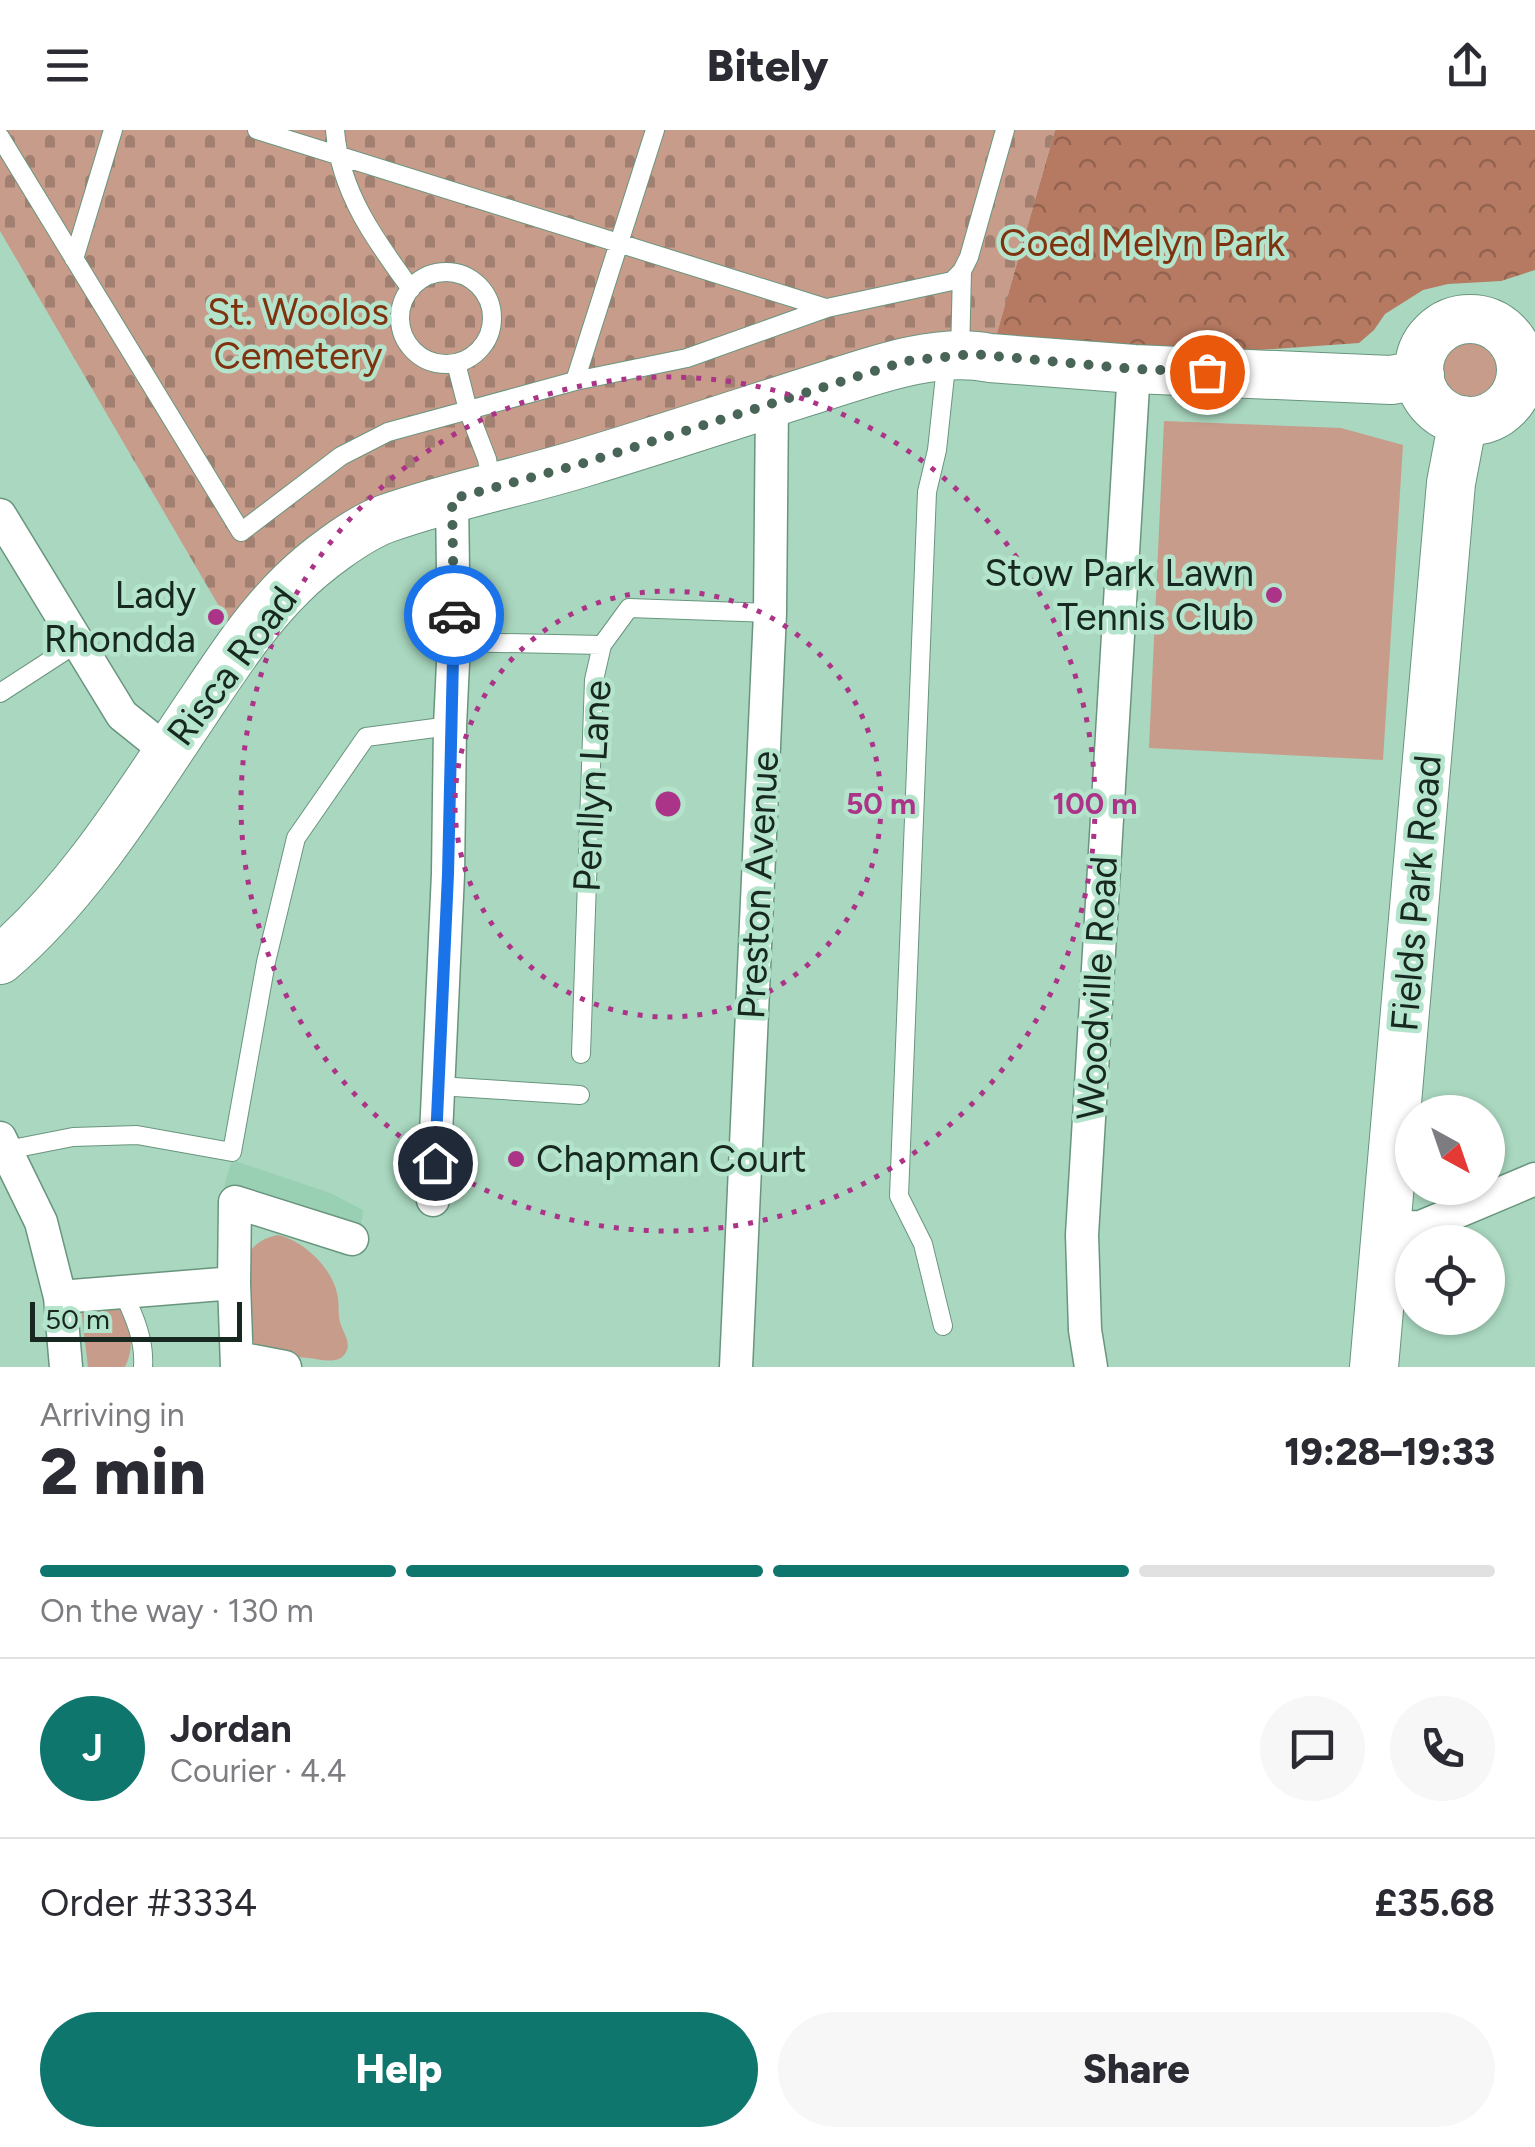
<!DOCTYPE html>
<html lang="en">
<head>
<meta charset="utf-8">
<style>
	:root { --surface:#fff; --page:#f7f7f7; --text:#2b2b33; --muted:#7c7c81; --line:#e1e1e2; --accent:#0f766e }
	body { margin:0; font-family:Figtree,sans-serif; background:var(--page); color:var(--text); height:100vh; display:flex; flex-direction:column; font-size:38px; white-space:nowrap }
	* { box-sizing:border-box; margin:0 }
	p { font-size:32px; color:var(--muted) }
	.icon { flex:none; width:55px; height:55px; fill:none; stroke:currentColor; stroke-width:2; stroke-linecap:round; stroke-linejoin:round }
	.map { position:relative; height:1237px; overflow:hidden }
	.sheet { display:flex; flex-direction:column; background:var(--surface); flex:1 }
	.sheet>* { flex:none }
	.needle { width:65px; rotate:140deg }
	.fabs { position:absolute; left:1395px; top:965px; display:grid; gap:20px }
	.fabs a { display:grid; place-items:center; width:110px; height:110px; border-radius:50%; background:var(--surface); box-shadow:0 2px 8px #0004; font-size:50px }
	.scale { position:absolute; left:30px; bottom:25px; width:212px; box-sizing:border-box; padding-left:10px; border:5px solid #16281f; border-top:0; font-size:28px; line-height:35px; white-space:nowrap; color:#16281f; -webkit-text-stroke:8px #b5e4cc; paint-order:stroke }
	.pin { position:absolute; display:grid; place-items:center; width:85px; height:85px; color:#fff; margin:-42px; border:5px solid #fff; border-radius:50%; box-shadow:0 2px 10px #0007 }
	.courier { position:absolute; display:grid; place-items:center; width:100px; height:100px; margin:-50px; border:8px solid #1a73e8; border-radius:50%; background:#fff; color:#222; box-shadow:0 2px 12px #0007 }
	.overview em { font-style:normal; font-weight:800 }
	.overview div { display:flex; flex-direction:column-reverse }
	.overview { display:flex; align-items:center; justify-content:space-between; height:170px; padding:0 40px }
	h1 { font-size:65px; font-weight:800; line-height:75px }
	.bar { display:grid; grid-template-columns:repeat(4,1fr); gap:15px 10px; align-content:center; height:120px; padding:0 40px }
	.bar i { height:12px; border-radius:8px; background:var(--line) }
	.bar .active { background:var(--accent) }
	.bar p { grid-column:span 4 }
	.line { display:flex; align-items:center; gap:25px; padding:0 40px; border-top:2px solid var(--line) }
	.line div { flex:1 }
	.round { display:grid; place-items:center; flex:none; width:105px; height:105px; border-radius:52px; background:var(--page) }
	.button { display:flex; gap:20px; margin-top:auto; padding:20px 40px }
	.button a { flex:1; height:115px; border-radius:60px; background:var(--accent); color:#fff; font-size:40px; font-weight:800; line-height:115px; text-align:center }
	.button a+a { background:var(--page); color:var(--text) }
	header { display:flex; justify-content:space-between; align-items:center; height:130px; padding:0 40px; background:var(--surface); font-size:45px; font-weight:800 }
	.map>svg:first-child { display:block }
</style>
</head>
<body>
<header><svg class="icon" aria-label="menu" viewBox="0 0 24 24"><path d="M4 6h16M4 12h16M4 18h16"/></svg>Bitely<svg class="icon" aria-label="share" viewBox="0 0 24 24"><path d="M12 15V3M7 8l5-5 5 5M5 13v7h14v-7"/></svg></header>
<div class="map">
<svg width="1535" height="1237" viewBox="0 0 1535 1237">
	<defs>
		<pattern id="forest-crowns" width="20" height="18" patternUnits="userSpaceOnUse" patternTransform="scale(2.5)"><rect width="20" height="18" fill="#b67961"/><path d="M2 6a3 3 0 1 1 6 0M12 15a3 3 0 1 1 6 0" fill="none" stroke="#93634f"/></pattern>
		<pattern id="cemetery-stones" width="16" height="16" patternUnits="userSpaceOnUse" patternTransform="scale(2.5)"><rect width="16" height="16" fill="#c89c8b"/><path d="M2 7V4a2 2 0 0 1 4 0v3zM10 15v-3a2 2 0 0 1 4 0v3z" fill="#a17f71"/></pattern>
	</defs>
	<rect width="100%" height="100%" fill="#a9d7bf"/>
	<path fill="#99d0b4" d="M 232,1030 L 330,1063 L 363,1080 L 361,1097 L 352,1099 L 224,1056 Z"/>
	<path fill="#c89c8b" d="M1435 242a36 36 0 1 1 72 0a36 36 0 1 1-72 0Z
		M 1164,291 L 1341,298 L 1403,315 L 1383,630 L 1149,618 Z
		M 278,1105 C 304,1111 331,1137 337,1163 C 340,1174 337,1184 341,1195 C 344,1204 352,1214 345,1224 C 337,1235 319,1229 308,1228 C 289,1226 271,1226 255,1216 C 251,1200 240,1149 244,1135 C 248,1117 262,1108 278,1105 Z
		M 120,1176 C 130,1197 136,1215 125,1237 L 88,1237 L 81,1178 Z"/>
	<path fill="url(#forest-crowns)" d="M 1055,0 L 1535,0 L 1535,140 L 1501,151 L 1448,154 L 1423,160 L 1385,184 L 1374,200 L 1359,213 L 1245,221 L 990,227 Z"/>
	<path fill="url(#cemetery-stones)" d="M 0,0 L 1055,0 L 990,228 L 382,390 L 241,514 L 0,101 Z"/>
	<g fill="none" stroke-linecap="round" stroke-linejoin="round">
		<g stroke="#69957e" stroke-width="20">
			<path id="service" d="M 257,0 L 826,178
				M 335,0 C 340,62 375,110 411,159
				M 0,7 L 241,402 L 341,326 L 388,302 L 575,251 L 687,228 L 827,178 L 952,151 L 962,141 L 969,127 L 1005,0
				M 74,129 L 113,0
				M400 188a46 46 0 1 1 92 0a46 46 0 1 1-92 0Z
				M 960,225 L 962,141
				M 456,233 L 468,280 L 487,329 L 492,357
				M 575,251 L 655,0
				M 454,512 L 602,515
				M 0,563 L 77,513
				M 581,924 L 594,550 L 602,515 L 629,478 L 770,483
				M 438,956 L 580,965
				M 7,1020 L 73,1007 L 137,1005 L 232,1022 L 266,832 L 296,708 L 366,607 L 450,596
				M 123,1162 C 134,1186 145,1210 143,1237
				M 943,1196 L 923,1114 L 899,1066 L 927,362 L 937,320 L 947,227"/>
		</g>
		<g stroke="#69957e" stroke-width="35">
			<path id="minor" d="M 0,385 L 122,585 L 168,622
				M 0,1008 L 41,1092 L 60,1167 L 66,1237
				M 433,1070 L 448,744 L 450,596 L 454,512 L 452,369
				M 1388,1098 L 1421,1097 L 1535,1049
				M 234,1153 L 235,1072 L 352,1109
				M 60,1167 L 234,1153 L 237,1237
				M 238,1228 L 285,1237
				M 736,1237 L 770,483 L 772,273
				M 1091,1237 L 1085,1200 L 1082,1105 L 1134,239"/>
		</g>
		<g stroke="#69957e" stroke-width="50">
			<path id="secondary" d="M1419 240a51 51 0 1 1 102 0a51 51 0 1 1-102 0Z
				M 0,830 C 82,760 140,663 200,574 C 228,532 256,489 292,454 C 314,432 356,400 385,389 C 452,365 522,352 589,331 C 662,309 734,285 806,262 C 862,245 931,216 990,228 L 1134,239 L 1391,250 L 1420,245
				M 1374,1237 L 1451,353 L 1463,290"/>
		</g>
		<use href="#service" stroke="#fff" stroke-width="18"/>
		<use href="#minor" stroke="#fff" stroke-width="32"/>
		<use href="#secondary" stroke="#fff" stroke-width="48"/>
	</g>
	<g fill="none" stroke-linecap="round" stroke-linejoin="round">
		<path stroke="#496557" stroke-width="10" stroke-dasharray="0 18" d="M 454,485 L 452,369 L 584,333 L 906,231 L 973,224 L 1134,239 L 1207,242"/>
		<path stroke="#1a73e8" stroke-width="12" d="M 435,1033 L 448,744 L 454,485"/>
	</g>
	<g fill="none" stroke="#ac3488" stroke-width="5" stroke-dasharray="5 10">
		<circle cx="668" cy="674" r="213"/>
		<circle cx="668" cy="674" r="427"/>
	</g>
	<g fill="#ac3488" stroke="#b5e4cc" stroke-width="4">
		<circle cx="1274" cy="465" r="10"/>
		<circle cx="216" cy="487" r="10"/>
		<circle cx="516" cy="1029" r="10"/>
	</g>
	<g text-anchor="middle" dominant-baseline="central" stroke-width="9" stroke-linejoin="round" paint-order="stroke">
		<g font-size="38" fill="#7e320f" stroke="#b5e4cc">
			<text x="1142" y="113">Coed Melyn Park</text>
			<text x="298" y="182">St. Woolos<tspan x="298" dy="44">Cemetery</tspan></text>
		</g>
		<g font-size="38" fill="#16281f" stroke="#b5e4cc" text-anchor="end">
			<text x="1254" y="443">Stow Park Lawn<tspan x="1254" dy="44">Tennis Club</tspan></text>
			<text x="196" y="465">Lady<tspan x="196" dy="44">Rhondda</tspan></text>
			<text x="536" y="1029" text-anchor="start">Chapman Court</text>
		</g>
		<g font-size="38" fill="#16281f" stroke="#b5e4cc">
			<text transform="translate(232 536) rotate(-53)">Risca Road</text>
			<text transform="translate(592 656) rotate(-87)">Penllyn Lane</text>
			<text transform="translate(758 755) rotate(-87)">Preston Avenue</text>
			<text transform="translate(1416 763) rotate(-85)">Fields Park Road</text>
			<text transform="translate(1097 858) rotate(-87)">Woodville Road</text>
		</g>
	</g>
	<circle cx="668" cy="674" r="15" fill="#ac3488" stroke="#b5e4cc" stroke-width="5"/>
	<g font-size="30" text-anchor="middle" font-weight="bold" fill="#ac3488" stroke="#b5e4cc" stroke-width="9" stroke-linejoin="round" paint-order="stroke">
		<text x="881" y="684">50 m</text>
		<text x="1095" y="684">100 m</text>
	</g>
</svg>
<div class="fabs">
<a><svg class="needle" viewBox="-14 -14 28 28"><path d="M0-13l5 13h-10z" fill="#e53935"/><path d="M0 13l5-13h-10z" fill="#7c7c81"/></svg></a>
<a><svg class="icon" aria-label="locate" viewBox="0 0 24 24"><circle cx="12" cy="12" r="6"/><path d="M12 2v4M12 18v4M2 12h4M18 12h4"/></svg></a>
</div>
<div class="scale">50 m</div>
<div class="pin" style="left:1207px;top:242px;background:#ea580c"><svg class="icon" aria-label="bag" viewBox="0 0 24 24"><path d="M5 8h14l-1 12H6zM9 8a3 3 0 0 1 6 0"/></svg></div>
<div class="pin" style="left:435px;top:1033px;background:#1f2937"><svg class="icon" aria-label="home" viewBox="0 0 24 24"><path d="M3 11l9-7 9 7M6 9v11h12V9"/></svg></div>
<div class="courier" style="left:454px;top:485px"><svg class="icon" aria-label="car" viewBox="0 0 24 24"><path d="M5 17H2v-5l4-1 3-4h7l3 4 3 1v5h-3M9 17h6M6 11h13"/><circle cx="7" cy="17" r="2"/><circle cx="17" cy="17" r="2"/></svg></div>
</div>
<section class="sheet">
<div class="overview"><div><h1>2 min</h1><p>Arriving in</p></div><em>19:28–19:33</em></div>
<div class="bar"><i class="active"></i><i class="active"></i><i class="active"></i><i></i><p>On the way · 130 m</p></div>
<div class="line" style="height:180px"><b class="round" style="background:var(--accent);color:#fff">J</b><div><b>Jordan</b><p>Courier · 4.4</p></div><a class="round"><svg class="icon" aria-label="chat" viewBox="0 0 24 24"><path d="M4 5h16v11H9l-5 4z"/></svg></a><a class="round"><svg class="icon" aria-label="phone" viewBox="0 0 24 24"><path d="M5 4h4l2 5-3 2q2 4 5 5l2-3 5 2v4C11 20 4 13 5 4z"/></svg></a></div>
<div class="line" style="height:130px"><div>Order #3334</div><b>£35.68</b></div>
<div class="button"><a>Help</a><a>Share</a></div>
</section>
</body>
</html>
